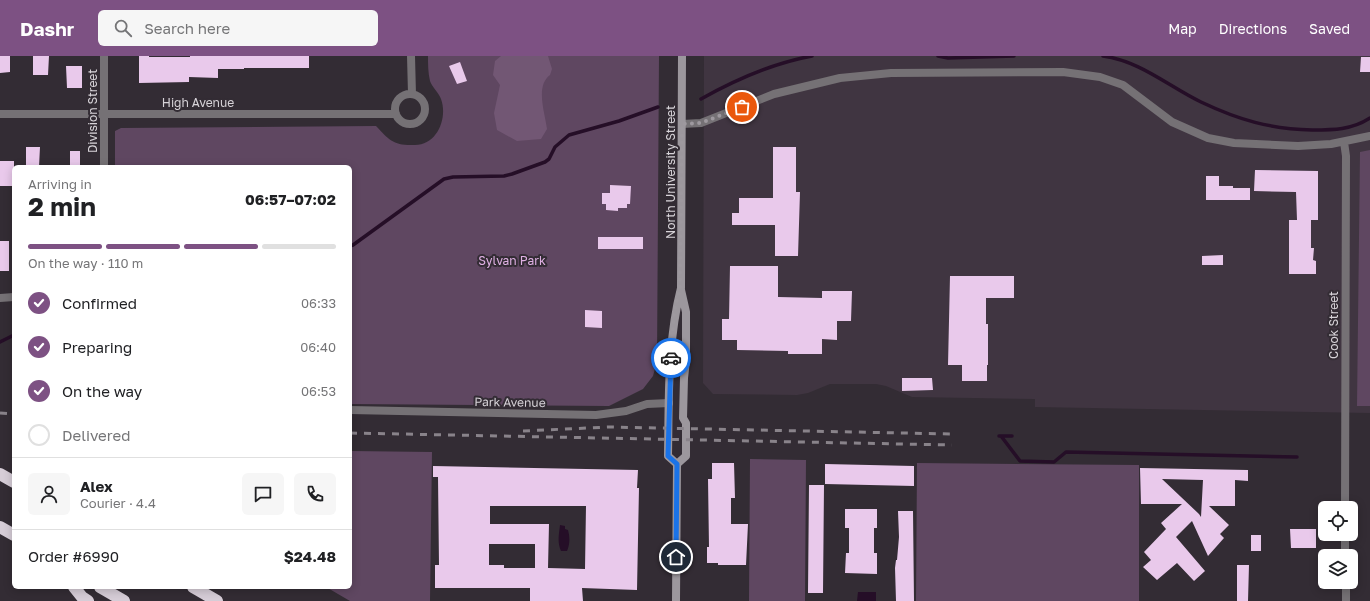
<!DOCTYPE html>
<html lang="en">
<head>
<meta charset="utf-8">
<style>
	:root { --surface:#fff; --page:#f6f6f6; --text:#202124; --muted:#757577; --line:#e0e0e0; --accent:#7d5183 }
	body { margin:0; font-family:"Golos Text",sans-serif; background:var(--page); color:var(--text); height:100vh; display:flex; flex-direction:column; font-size:15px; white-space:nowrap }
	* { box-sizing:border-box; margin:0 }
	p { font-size:13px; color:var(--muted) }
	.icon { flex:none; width:22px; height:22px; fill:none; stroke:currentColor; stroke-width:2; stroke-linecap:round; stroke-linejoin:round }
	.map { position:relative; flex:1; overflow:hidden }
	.panel { position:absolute; left:12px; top:109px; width:340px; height:424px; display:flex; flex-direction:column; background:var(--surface); border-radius:6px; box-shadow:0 2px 10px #0003 }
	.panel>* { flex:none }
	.tools { position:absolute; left:1318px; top:445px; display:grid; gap:8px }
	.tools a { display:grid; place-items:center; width:40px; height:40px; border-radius:6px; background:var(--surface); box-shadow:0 2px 10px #0003; font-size:20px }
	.pin { position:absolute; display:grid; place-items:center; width:34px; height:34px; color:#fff; margin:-17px; border:2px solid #fff; border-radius:50%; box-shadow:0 1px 4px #0007 }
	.courier { position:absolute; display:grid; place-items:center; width:40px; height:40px; margin:-20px; border:3px solid #1a73e8; border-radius:50%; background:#fff; color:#222; box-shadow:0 1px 5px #0007 }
	.head em { font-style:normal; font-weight:700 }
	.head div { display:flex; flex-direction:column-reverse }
	.head { display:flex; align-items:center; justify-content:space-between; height:68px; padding:0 16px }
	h1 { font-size:26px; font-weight:700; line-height:30px }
	.bar { display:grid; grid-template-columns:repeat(4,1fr); gap:6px 4px; align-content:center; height:48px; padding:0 16px }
	.bar i { height:5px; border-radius:3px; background:var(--line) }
	.bar .current { background:var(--accent) }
	.bar p { grid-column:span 4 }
	.line { display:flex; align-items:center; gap:10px; padding:0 16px; border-top:1px solid var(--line) }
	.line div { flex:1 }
	.round { display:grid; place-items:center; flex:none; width:42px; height:42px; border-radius:6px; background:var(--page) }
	ol { padding:0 16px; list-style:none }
	li { display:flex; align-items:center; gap:12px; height:44px }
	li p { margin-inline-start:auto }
	li .icon { padding:4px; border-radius:50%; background:var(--accent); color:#fff; stroke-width:4 }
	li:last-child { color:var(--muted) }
	li i { width:22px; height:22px; border:2px solid var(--line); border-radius:50% }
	header { display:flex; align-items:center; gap:24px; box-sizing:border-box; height:56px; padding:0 20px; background:var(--accent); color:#fff }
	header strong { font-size:19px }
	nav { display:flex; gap:22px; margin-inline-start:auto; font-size:14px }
	.search { width:280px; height:36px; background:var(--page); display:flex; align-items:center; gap:10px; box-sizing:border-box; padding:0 14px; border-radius:6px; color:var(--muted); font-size:15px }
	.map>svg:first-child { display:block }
</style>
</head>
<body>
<header>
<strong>Dashr</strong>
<div class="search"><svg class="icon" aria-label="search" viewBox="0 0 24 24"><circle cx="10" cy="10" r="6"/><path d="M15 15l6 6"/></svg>Search here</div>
<nav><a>Map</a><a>Directions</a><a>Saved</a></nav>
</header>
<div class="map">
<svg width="1370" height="545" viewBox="0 0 1370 545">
	<rect width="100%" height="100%" fill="#332c34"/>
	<path fill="#403541" d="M 704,0 L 1370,0 L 1370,357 L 1035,351 L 1035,343 L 912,341 L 886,330 L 876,328 L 830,328 L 808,337 L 797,339 L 713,338 L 703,327 Z"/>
	<path fill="#5f4761" d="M 428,0 L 659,0 L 657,305 L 653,320 L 643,333 L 609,350 L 350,348 L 350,111 L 115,111 L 115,75 L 121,72 L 376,70 C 389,84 394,90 415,89 C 437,89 448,62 441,43 C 439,37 432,31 430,25 C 428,17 428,8 428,0 Z
		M 1370,94 L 1370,350 L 1357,350 L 1360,96 Z
		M 350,395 L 432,396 L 430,545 L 350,545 L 326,531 L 350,531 Z
		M 750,403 L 806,404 L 805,545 L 749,545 Z
		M 917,407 L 1139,409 L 1139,545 L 916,545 Z"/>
	<path fill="#725774" d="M 501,0 L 548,0 L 552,13 L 550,19 C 535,30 545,57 547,73 L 541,83 L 517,85 L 497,74 L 494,57 L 500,29 L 493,19 L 495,5 Z"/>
	<path fill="#250e27" d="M 560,469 L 565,470 L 565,473 L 568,474 C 570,481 570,488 567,495 L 561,495 C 557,486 559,478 560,469 Z
		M 858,536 L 876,536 L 876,545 L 857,545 Z"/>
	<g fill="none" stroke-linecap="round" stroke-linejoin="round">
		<path stroke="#250e27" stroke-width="3.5" d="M 938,0 L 948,2 L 1014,0
			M 1103,0 C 1140,5 1168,30 1201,46 C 1239,64 1270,73 1312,74 C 1333,74 1352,74 1370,62
			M 701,43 C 735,24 773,7 812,0
			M 350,190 L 353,189 L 444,123 L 453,121 L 504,120 L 512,118 L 545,106 L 549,103 L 555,91 L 569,79 L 619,65 L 658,51
			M 0,286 L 14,279
			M 999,380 L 1001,380 L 1020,405 L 1054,406 L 1066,396 L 1297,401
			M 1001,380 L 1012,380"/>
	</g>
	<path fill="#e9c9eb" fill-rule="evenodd" d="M 0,0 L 10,0 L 10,16 L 0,17 Z
		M 33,0 L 49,0 L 48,19 L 33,19 Z
		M 139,0 L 149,0 L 149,1 L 190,1 L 190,0 L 309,0 L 309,12 L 244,12 L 244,13 L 218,13 L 218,22 L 189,21 L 189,26 L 139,27 Z
		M 1361,1 L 1370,1 L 1370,16 L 1360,16 Z
		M 460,6 L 467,25 L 457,28 L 449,10 Z
		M 66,10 L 82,10 L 82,32 L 67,32 Z
		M 26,91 L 40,91 L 39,111 L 26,111 Z
		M 773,91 L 796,91 L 796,136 L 800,136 L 798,200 L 775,200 L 775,169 L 732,169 L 732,157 L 739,157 L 739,142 L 773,142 Z
		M 70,95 L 80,95 L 80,111 L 70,111 Z
		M 0,105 L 14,105 L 14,130 L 0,130 Z
		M 1255,114 L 1318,115 L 1318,164 L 1311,164 L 1311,192 L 1314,192 L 1313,204 L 1316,205 L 1316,218 L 1289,218 L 1289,164 L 1297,164 L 1296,136 L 1254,135 Z
		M 1206,120 L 1219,120 L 1219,130 L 1233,130 L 1233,132 L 1250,132 L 1250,144 L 1206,144 Z
		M 610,129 L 631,130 L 630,148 L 627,148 L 627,152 L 618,152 L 618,155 L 606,154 L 606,148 L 602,148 L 602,137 L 610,137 Z
		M 598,181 L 643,181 L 643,193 L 598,193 Z
		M 0,185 L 9,185 L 9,215 L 0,215 Z
		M 1223,199 L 1223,209 L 1202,209 L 1202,200 Z
		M 730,210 L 778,210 L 778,241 L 822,242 L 822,235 L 852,235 L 851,265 L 837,265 L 837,284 L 822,283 L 822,298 L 788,298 L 788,295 L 737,294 L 737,284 L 722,284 L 722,263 L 729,263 Z
		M 950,220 L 1014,220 L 1014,242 L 986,242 L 986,268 L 988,268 L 988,309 L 987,309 L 987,325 L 962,325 L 962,309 L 948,309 Z
		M 585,254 L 602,255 L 602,272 L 585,271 Z
		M 902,322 L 932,322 L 933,334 L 902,335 Z
		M 712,407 L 734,407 L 735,442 L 731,442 L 731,468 L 748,468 L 746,509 L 718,509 L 718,507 L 707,507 L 707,491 L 709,491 L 708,423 L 712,423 Z
		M 825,408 L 914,410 L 914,430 L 825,428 Z
		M 433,410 L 638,414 L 637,432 L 639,432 L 637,534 L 582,532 L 583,545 L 530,545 L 530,532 L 435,532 L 435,509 L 439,509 L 438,421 L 433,421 ZM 490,450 L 586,450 L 585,513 L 548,512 L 549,468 L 490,468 ZM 489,488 L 535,488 L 535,512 L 504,512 L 504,509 L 489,509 Z
		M 1140,412 L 1248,414 L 1248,425 L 1235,424 L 1235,450 L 1209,450 L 1229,469 L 1220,478 L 1224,482 L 1208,500 L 1192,465 L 1176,481 L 1205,515 L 1194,525 L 1177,507 L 1157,524 L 1143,511 L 1151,504 L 1144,496 L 1166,473 L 1161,467 L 1182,448 L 1141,448 ZM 1162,423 L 1203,424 L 1201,461 L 1199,458 Z
		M 809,429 L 824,429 L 823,537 L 808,537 Z
		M 845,453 L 877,453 L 877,472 L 874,472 L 874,497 L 877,497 L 877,518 L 845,517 L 846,497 L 849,497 L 849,472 L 845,472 Z
		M 898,455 L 913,455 L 914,545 L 896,545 L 895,512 L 896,504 L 897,504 L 899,481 Z
		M 1290,473 L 1316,473 L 1316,492 L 1291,492 Z
		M 1251,479 L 1261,479 L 1261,495 L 1251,495 Z
		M 1237,509 L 1249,509 L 1248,545 L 1237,545 Z"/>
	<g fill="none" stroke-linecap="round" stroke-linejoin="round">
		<path stroke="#757175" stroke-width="8" d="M 411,0 L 412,38
			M395 53a15 15 0 1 1 30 0a15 15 0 1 1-30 0Z
			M 0,58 L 396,58
			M 682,68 L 701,67 L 774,38 L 840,22 L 891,17 L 1063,16 L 1100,21 L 1123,29 L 1172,66 L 1208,82 L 1234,87 L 1298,90 L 1331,88 L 1370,80
			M 1344,86 L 1346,100 L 1345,452
			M 104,111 L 104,0
			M 0,242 L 14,241
			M 350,354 L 596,359 L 626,355 L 647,348 L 669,347
			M 1345,478 L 1345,500
			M 1346,526 L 1346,545"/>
		<path stroke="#9c979d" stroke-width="8" d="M 677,408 L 668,400 C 669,344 667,287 681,232 L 682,0
			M 676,545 L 677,408 L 686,400 L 686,367 L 683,362 L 684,322 L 686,304 L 686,256 L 681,234"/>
		<path stroke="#d6cdd7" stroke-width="12" d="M 0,418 L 14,426
			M 0,471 L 14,479
			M 74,531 L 82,541 L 88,545
			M 100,531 L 124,545
			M 193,531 L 217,545"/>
		<path stroke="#89838a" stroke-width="3" stroke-dasharray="7 7" stroke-linecap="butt" d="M 0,357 L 14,358
			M 523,375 L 609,371 L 952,378
			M 350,377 L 952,389"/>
	</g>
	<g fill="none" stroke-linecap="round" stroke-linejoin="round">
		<path stroke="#9e999f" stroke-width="4" stroke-dasharray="0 7.2" d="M 671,302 L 674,256 L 680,232 L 682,68 L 701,67 L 742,51"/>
		<path stroke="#1a73e8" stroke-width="5" d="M 671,302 L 668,400 L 677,408 L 676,501"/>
	</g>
	<g text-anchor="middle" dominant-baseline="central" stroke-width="4" stroke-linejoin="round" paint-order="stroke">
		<g font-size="12" fill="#d7d3d8" stroke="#332c34">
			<text x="198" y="46">High Avenue</text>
			<text transform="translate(92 55) rotate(-90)">Division Street</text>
			<text transform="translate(670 116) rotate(-90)">North University Street</text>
			<text transform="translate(1333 269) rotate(-90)">Cook Street</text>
			<text transform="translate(510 346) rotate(1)">Park Avenue</text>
		</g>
		<g font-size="12" fill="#dfb0e3" stroke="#332c34">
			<text x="512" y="204">Sylvan Park</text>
		</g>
	</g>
</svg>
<div class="tools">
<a><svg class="icon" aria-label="locate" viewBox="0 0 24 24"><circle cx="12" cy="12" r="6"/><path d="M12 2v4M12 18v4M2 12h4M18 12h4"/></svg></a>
<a><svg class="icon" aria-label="layers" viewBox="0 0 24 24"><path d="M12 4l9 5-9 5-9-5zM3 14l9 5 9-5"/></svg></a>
</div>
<div class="pin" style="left:742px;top:51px;background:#ea580c"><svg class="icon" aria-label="bag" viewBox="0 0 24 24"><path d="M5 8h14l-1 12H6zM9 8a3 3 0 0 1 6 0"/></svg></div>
<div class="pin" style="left:676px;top:501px;background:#1f2937"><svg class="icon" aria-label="home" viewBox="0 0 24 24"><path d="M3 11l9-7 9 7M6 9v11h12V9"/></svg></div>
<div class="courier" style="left:671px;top:302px"><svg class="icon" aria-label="car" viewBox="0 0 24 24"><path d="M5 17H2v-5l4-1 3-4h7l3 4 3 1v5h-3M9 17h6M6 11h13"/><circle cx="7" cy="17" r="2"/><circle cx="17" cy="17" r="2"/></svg></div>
<section class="panel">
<div class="head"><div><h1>2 min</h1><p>Arriving in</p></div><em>06:57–07:02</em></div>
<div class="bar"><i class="current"></i><i class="current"></i><i class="current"></i><i></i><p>On the way · 110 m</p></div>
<ol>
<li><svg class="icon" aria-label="check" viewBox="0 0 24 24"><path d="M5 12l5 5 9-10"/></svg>Confirmed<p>06:33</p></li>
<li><svg class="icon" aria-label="check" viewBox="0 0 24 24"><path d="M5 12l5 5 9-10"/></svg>Preparing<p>06:40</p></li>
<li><svg class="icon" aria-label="check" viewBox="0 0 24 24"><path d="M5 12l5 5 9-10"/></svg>On the way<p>06:53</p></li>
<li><i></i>Delivered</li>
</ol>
<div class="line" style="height:72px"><a class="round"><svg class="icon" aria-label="person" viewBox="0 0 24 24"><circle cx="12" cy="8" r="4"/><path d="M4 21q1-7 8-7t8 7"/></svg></a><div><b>Alex</b><p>Courier · 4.4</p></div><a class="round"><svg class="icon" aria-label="chat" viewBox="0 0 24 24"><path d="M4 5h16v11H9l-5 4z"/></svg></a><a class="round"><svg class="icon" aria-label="phone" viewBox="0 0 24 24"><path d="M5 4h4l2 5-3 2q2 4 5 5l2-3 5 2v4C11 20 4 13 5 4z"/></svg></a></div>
<div class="line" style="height:52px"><div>Order #6990</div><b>$24.48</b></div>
</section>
</div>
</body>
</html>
